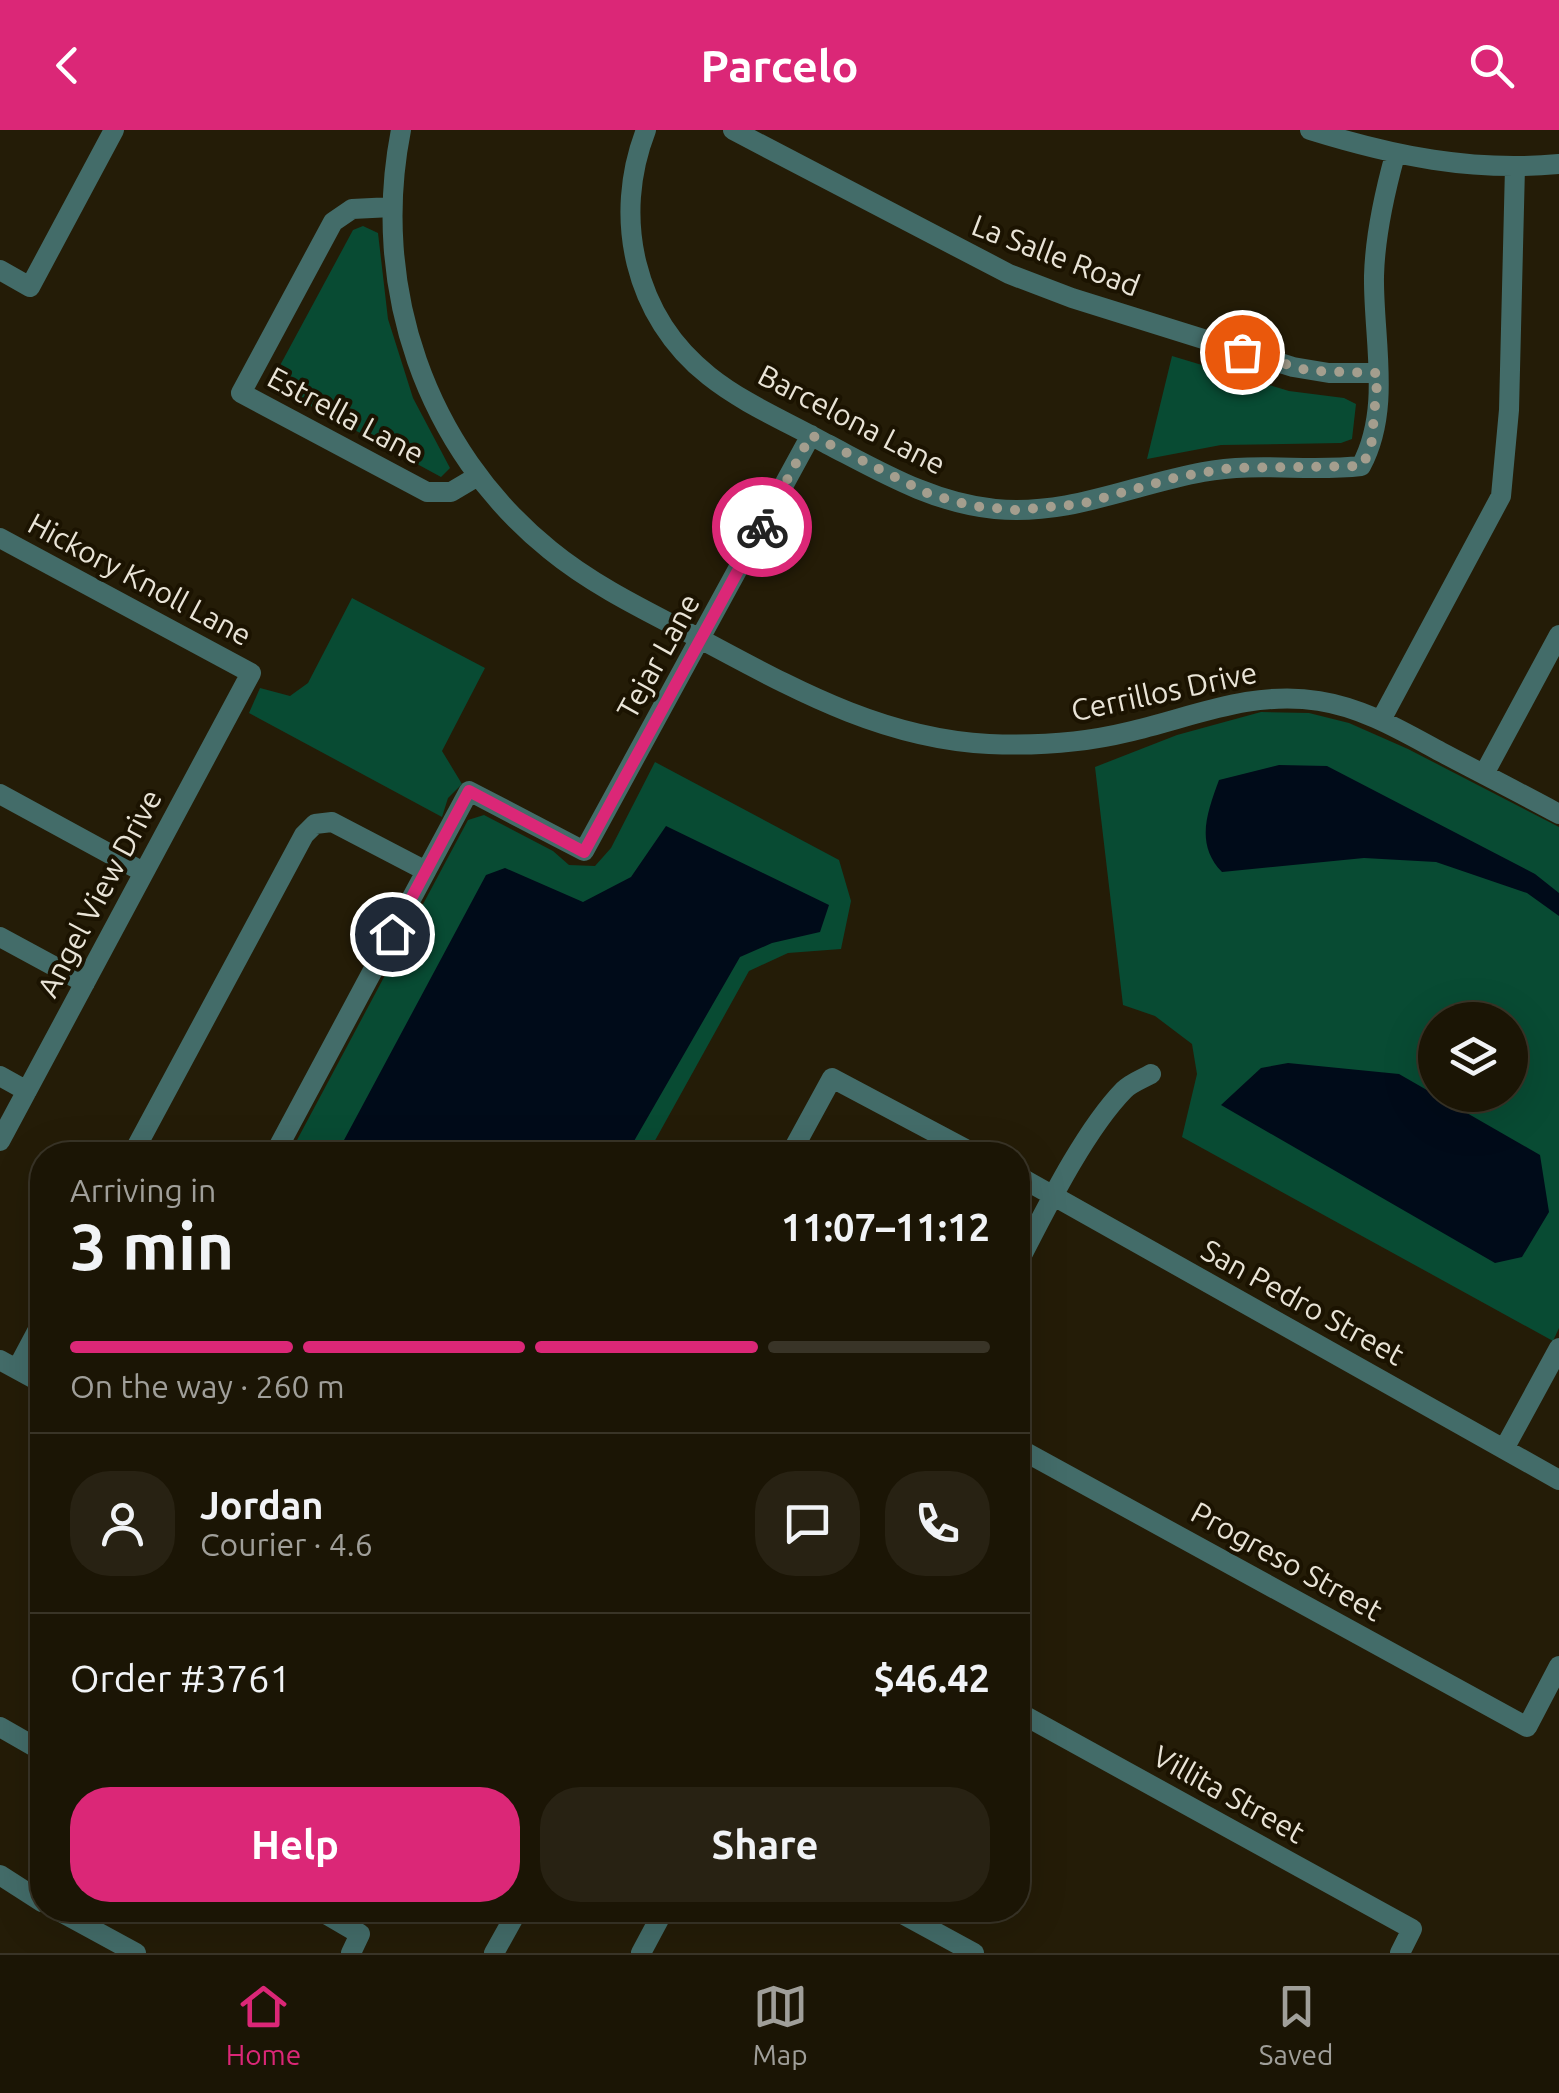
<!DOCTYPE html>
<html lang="en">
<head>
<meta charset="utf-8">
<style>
	:root { --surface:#1b1505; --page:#282213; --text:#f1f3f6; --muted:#a09f9a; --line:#393427; --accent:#db2777 }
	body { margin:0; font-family:Ubuntu,sans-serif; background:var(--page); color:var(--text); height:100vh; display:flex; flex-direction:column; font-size:38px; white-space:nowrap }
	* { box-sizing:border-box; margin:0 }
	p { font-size:32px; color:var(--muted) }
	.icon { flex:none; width:55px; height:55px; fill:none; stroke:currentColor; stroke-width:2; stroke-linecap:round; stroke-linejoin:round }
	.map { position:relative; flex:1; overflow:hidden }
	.side { position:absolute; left:30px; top:1012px; width:1000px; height:780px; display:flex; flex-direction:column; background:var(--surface); border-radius:40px; box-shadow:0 10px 40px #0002,0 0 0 2px var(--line) }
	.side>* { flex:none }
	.tools { position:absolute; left:1418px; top:872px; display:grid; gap:20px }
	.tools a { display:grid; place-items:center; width:110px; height:110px; border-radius:50%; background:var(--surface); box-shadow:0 10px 40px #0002,0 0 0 2px var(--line); font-size:50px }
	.pin { position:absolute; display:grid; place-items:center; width:85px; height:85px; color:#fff; margin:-42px; border:5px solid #fff; border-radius:50%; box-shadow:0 2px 10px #0007 }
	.courier { position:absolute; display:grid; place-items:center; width:100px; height:100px; margin:-50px; border:8px solid #db2777; border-radius:50%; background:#fff; color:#222; box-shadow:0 2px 12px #0007 }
	.overview em { font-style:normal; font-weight:600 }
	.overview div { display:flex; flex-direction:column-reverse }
	.overview { display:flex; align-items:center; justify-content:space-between; height:170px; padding:0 40px }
	h1 { font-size:65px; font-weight:600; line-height:75px }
	.bar { display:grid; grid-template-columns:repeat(4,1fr); gap:15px 10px; align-content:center; height:120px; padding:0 40px }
	.bar i { height:12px; border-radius:8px; background:var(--line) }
	.bar .active { background:var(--accent) }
	.bar p { grid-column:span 4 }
	.line { display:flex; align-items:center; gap:25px; padding:0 40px; border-top:2px solid var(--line) }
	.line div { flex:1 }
	.round { display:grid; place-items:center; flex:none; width:105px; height:105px; border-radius:40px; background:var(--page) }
	.cta { display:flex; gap:20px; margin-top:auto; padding:20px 40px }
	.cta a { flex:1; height:115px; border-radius:40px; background:var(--accent); color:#fff; font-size:40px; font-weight:600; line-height:115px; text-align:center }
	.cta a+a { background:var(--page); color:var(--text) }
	header { display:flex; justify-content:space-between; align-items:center; height:130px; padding:0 40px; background:var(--accent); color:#fff; font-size:45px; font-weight:600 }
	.tab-bar { display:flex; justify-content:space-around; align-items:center; height:140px; border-top:2px solid var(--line); background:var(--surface); font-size:28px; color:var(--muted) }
	.tab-bar a { display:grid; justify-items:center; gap:5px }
	.tab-bar .active { color:var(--accent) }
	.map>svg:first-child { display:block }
</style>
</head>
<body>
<header><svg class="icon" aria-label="back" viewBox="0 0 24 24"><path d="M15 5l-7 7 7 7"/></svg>Parcelo<svg class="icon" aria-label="search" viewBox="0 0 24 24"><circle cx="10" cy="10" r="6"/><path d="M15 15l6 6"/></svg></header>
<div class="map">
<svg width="1559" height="1823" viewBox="0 0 1559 1823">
	<rect width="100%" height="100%" fill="#241c07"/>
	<path fill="#084b33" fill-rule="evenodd" d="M 363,96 L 378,103 L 388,189 L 413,268 L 450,338 L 441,347 L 270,254 L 353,100 Z
		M 1172,226 L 1289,261 L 1344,268 L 1356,274 L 1352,309 L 1341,313 L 1221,315 L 1147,329 Z
		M 352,468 L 485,538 L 442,621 L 462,654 L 448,668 L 442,687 L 249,583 L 260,558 L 290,566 L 308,553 Z
		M 1261,582 L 1309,583 L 1349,593 L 1408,619 L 1559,697 L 1559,1198 L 1553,1211 L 1182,1007 L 1197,944 L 1192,914 L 1155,886 L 1123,875 L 1095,637 L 1177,605 ZM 1435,890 L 1510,890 L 1510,965 L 1435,965 Z
		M 655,632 L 839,730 L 851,771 L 841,819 L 788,823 L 749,841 L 647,1025 L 289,1025 L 468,690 L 484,685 L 553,721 L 569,735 L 595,736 L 611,718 Z"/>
	<path fill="#000b19" d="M 1279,635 L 1327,636 L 1535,744 L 1559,763 L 1559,786 L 1527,763 L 1436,732 L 1364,728 L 1222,742 C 1195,714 1207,683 1219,650 Z
		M 666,696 L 829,775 L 820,802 L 772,813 L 740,827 L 626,1025 L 336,1025 L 486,745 L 505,738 L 583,772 L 631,747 Z
		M 1288,933 L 1399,944 L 1540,1025 L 1549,1082 L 1522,1127 L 1495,1133 L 1221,975 L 1261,938 Z"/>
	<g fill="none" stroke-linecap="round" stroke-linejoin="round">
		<path stroke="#436c69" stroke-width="20" d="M 401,0 C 370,156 425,319 550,420 C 600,461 662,488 719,519 C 805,565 889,609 989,614 C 1036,616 1083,613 1128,602 C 1193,587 1252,560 1319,571 C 1364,578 1402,601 1441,622 C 1481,643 1520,663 1559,684
			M 646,0 C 612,87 634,187 709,246 C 744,274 788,292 827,314 C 881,342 933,373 995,379 C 1069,386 1132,355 1203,342 C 1258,332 1308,342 1361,336 C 1392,279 1373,208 1374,146 C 1375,105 1384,65 1395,25
			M 733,0 L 1009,144 L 1072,168 L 1293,237 L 1329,243 L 1378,243
			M 1310,0 C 1394,26 1471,42 1559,34
			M 392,77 L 352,79 L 333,92 L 241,263 L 427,362 L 451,362 L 478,346
			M 0,140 L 30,157 L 114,0
			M 0,408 L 251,543 L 0,1011
			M 1381,590 L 1501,366 L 1509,280 L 1515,37
			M 1484,644 L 1559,505
			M 0,664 L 143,742
			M 0,807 L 85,853
			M 0,946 L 27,961
			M 132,1025 L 304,705 L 315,694 L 332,692 L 426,741
			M 274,1025 L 469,661 L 584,721 L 811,305
			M 790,1025 L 832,948 L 977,1025
			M 931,1025 L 941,1006
			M 1018,1046 L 1559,1350
			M 1018,1133 C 1045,1081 1084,1001 1124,960 C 1131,953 1142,949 1151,944
			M 0,1230 L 42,1253
			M 17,1239 L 42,1192
			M 1018,1318 L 1527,1597 L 1559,1536
			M 1504,1319 L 1559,1218
			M 1018,1582 L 1412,1799 L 1400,1823
			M 0,1597 L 42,1621
			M 0,1745 L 42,1772
			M 57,1780 L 136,1823
			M 319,1780 L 360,1804 L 351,1823
			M 895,1780 L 974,1823
			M 494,1823 L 518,1780
			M 641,1823 L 664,1780"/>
	</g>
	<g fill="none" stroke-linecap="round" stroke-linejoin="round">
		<path stroke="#a49e8e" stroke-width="10" stroke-dasharray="0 18" d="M 762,397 L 811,305 L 929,364 L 972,376 L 1016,380 L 1081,374 L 1178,347 L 1231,338 L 1362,336 L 1371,318 L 1378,243 L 1310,241 L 1242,222"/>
		<path stroke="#db2777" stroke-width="12" d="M 392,804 L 469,661 L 584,722 L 762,397"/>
	</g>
	<g text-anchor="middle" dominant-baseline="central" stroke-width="8" stroke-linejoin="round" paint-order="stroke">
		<g font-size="30" fill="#e9e4d7" stroke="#1b1301">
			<text transform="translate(1056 125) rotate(21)">La Salle Road</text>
			<text transform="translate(346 285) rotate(28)">Estrella Lane</text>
			<text transform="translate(852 289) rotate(27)">Barcelona Lane</text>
			<text transform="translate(140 449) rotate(28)">Hickory Knoll Lane</text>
			<text transform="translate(658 526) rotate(-61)">Tejar Lane</text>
			<text transform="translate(1164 561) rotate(-12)">Cerrillos Drive</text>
			<text transform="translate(99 763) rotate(-62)">Angel View Drive</text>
			<text transform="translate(1303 1172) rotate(29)">San Pedro Street</text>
			<text transform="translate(1287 1431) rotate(29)">Progreso Street</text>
			<text transform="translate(1229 1664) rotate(29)">Villita Street</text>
		</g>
	</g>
</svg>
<div class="tools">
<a><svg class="icon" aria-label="layers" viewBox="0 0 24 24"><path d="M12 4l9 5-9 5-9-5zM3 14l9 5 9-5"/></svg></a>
</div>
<div class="pin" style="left:1242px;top:222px;background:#ea580c"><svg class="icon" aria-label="bag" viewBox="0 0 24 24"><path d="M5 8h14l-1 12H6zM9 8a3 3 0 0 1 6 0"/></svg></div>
<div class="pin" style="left:392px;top:804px;background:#1f2937"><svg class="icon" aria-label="home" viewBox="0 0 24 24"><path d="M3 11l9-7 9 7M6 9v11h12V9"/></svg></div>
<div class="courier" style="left:762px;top:397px"><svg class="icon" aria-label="bike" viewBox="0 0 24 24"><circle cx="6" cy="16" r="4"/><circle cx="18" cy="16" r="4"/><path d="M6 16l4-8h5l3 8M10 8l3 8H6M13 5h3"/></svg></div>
<section class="side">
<div class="overview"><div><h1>3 min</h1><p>Arriving in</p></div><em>11:07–11:12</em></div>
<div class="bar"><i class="active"></i><i class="active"></i><i class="active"></i><i></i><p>On the way · 260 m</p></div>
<div class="line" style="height:180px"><a class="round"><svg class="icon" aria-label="person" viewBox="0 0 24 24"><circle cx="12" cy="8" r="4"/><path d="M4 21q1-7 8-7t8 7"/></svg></a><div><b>Jordan</b><p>Courier · 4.6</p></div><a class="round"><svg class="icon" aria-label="chat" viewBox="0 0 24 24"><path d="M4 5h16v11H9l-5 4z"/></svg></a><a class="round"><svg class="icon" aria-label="phone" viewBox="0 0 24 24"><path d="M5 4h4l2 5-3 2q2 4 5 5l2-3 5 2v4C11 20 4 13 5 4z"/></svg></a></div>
<div class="line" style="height:130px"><div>Order #3761</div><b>$46.42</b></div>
<div class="cta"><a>Help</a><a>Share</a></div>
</section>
</div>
<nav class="tab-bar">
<a class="active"><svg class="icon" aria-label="home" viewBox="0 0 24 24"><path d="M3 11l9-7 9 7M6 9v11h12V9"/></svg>Home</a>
<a><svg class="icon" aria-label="map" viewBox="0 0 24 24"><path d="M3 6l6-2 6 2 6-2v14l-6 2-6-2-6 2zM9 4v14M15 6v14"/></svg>Map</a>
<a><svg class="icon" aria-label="saved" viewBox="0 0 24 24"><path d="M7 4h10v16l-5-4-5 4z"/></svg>Saved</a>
</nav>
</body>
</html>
